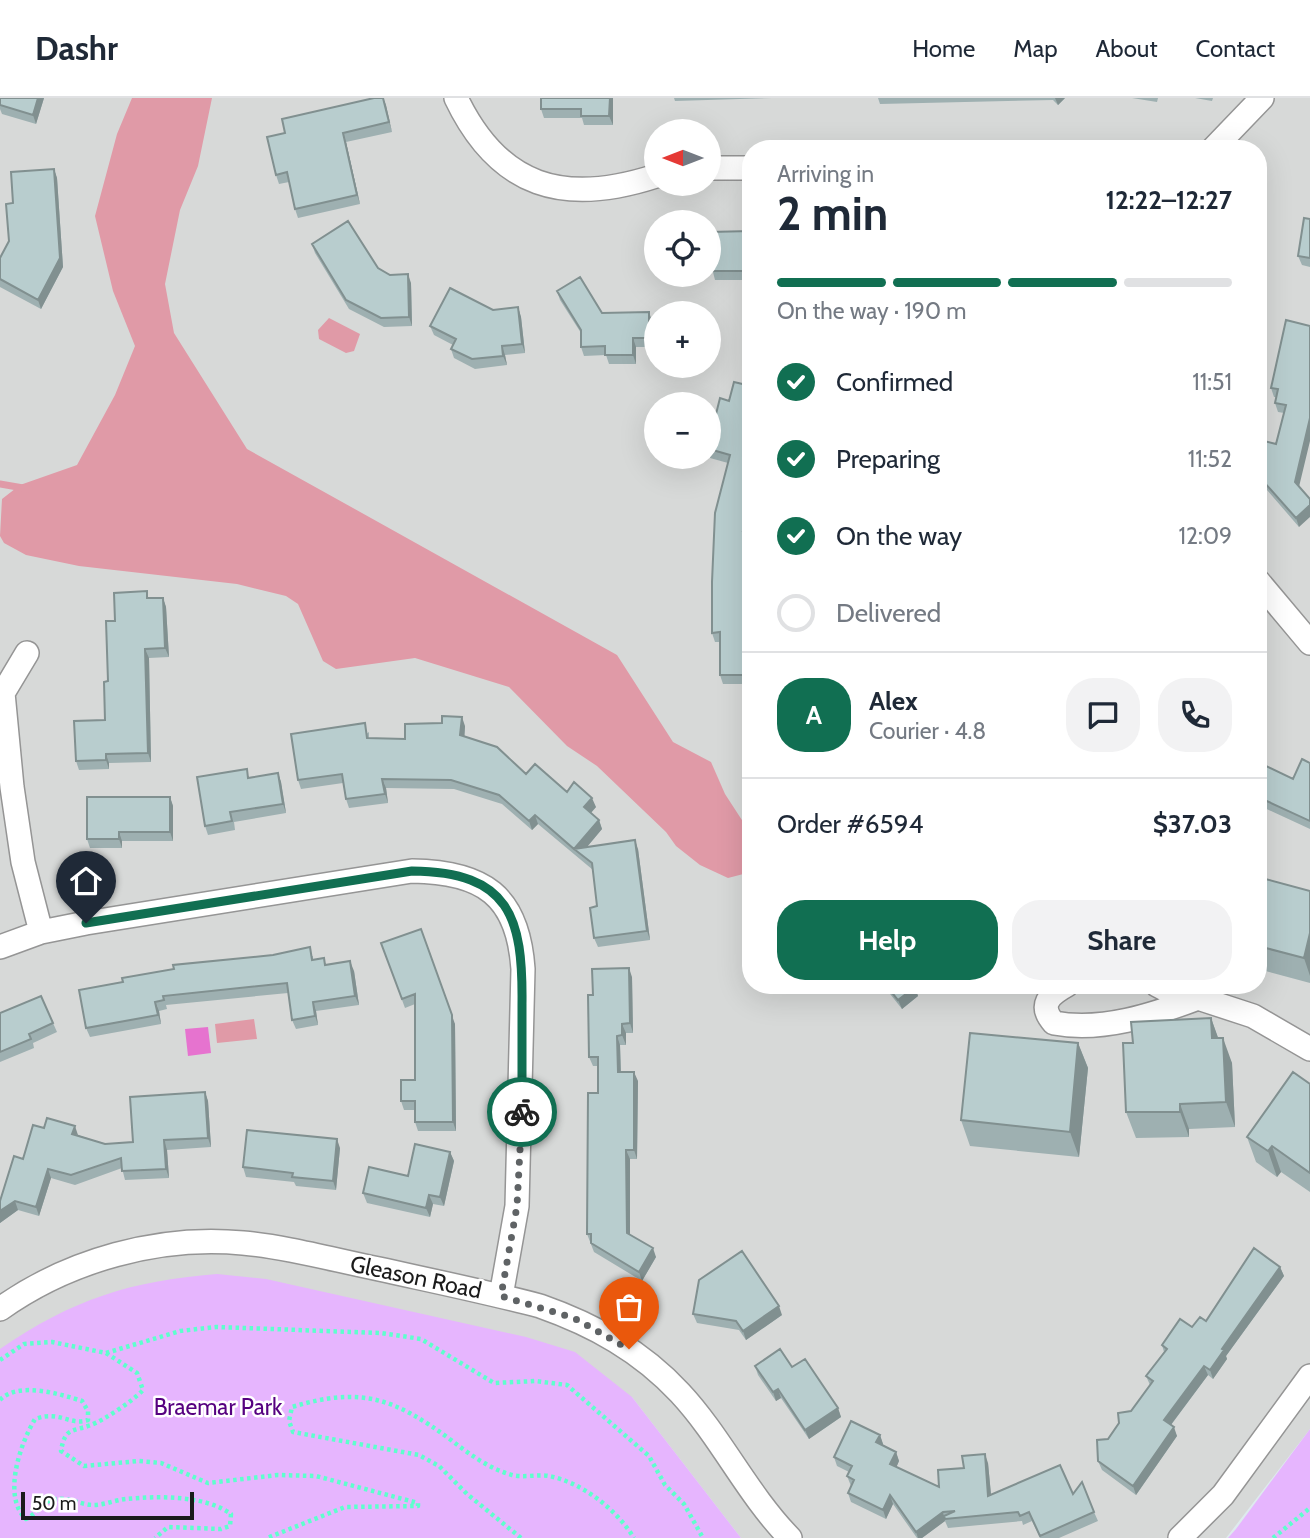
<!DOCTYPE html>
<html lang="en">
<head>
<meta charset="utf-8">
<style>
	:root { --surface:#fff; --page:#f2f2f3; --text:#1f2937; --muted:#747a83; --line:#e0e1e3; --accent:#116f52 }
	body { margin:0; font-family:Cabin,sans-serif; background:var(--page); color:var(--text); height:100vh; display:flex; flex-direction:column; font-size:26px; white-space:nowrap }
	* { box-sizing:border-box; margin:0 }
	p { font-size:23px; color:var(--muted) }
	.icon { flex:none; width:38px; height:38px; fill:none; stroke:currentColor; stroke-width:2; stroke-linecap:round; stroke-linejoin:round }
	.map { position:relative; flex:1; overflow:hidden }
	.drawer { position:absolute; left:742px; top:42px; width:525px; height:854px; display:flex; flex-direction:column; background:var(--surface); border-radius:28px; box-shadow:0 7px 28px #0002 }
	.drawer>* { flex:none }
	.needle { width:46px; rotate:270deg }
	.fabs { position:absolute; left:644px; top:21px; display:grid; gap:14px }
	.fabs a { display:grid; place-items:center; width:77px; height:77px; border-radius:50%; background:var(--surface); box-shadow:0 7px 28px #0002; font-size:35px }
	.scale { position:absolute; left:21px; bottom:18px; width:173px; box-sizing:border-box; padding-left:7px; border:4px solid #1b1b1b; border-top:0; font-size:19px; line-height:24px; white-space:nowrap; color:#1b1b1b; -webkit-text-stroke:5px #fff; paint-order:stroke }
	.pin { position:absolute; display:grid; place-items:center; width:60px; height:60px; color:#fff; margin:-72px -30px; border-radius:50% 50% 50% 0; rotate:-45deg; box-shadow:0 0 7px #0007 }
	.pin .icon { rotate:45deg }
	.courier { position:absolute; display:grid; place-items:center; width:70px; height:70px; margin:-35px; border:5px solid #116f52; border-radius:50%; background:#fff; color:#222; box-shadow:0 2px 9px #0007 }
	.head em { font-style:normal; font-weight:700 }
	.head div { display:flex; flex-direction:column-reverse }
	.head { display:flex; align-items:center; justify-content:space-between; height:119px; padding:0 35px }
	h1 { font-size:46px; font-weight:700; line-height:52px }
	.bar { display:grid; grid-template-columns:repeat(4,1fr); gap:10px 7px; align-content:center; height:84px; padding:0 35px }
	.bar i { height:9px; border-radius:5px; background:var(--line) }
	.bar .current { background:var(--accent) }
	.bar p { grid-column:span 4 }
	.line { display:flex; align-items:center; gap:18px; padding:0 35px; border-top:2px solid var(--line) }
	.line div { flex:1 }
	.round { display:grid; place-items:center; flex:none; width:74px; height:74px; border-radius:28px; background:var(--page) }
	ol { padding:0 35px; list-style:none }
	li { display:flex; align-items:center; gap:21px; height:77px }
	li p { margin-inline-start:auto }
	li .icon { padding:7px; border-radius:50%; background:var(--accent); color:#fff; stroke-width:4 }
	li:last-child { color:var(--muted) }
	li i { width:38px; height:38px; border:4px solid var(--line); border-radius:50% }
	.action { display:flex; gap:14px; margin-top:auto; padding:14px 35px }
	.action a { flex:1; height:80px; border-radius:28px; background:var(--accent); color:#fff; font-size:28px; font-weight:700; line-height:80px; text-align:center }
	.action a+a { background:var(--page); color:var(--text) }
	header { display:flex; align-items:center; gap:42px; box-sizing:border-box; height:98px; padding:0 35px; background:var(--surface); border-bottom:2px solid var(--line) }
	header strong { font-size:33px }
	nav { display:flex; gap:38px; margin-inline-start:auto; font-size:24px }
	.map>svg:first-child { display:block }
</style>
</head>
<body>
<header>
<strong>Dashr</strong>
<nav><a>Home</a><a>Map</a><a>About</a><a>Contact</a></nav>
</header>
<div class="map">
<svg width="1310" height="1440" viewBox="0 0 1310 1440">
	<rect width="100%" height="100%" fill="#deeaee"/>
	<path fill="#d7d9d8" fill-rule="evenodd" d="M 0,0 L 1310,0 L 1310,1331 L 1226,1440 L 741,1440 L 632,1299 L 0,1256 ZM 656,33 L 709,33 L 709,86 L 656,86 ZM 751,51 L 1258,51 L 1258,887 L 751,887 ZM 656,124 L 709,124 L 709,177 L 656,177 ZM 656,215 L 709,215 L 709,268 L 656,268 ZM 656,306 L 709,306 L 709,359 L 656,359 Z"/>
	<path fill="#e6b5fe" d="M 217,1176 L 266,1181 L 526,1239 L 575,1254 L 632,1299 L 741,1440 L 0,1440 L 0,1251 C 73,1201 130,1183 217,1176 Z
		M 1310,1331 L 1310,1440 L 1228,1440 L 1236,1431 Z"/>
	<path fill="#e673cf" d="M 208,929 L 211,955 L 188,958 L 185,931 Z"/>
	<path fill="#e09aa7" d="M 132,0 L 212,0 L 198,68 L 180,112 L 165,186 L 174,235 L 247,351 L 617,557 L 673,644 L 711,664 L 725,696 L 751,736 L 751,774 L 728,780 L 700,767 L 676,748 L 666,734 L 597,668 L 567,648 L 509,589 L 415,560 L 336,571 L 323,563 L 298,506 L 286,498 L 237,486 L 79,468 L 26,457 L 4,445 L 0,438 L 2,401 L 20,387 L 77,367 L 115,297 L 135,248 L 113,193 L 95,118 L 117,36 Z
		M 329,220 L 360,236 L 354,253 L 346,255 L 319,241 L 318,232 Z
		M 254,921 L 257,941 L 217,945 L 215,926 Z"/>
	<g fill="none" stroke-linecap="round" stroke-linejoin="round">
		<path stroke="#e09aa7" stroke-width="7" d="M 0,386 L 29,391"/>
		<g stroke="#959595" stroke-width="26">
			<path id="minor" d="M 456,0 C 499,90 564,108 656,78
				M 1213,51 L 1262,0
				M 709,70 L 751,70
				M 1258,483 L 1310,545
				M 27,555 L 3,595 L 12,689 L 23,764 L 41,834
				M 0,849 L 41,834 L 86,825 L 412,773 C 483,774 518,797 523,871 L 517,1108 L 501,1198
				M 1067,887 C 1049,897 1038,907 1054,925 C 1102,934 1153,917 1198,900 L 1178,898 L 1157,887
				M 1198,900 L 1253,918 L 1310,951
				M 0,1211 C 69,1162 159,1137 243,1145 C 288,1149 334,1162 379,1171 C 433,1183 487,1194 540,1208 C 594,1227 641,1253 680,1295 C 721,1339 747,1396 790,1440
				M 1180,1440 L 1223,1397 L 1310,1278"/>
		</g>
		<path stroke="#5effcd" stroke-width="4.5" stroke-dasharray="3.5 3.5" stroke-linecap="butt" d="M 106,1255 L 137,1275 L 143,1292 C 133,1303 104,1322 91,1327 C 72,1334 65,1329 61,1353 L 84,1368 L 139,1363 L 161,1365 L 208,1385 L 278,1377 L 316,1378 L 418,1405 L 418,1408 L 345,1409 L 267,1440
			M 0,1262 L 24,1246 L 52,1244 L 106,1255 L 180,1233 L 216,1229 L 381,1235 L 421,1241 L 494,1285 L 535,1283 L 567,1287 L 649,1358 L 665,1387 L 684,1406 L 703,1440
			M 0,1302 C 18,1283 60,1296 82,1303 L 88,1313 L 88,1322 C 69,1328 60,1312 35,1321 C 20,1346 2,1399 26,1421 C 37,1416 43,1402 56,1401 C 68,1399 81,1407 94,1407 C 104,1407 115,1402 126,1401 C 157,1398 205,1397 231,1416 L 230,1428 L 221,1431 L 168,1429 L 155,1440
			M 521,1440 L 467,1396 L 439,1368 L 419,1357 L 293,1334 L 289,1323 L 292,1309 C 361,1288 394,1300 451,1342 C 469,1356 490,1371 512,1377 C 523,1380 537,1376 549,1378 C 583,1385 616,1411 634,1440
			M 1273,1440 L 1310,1410"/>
		<use href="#minor" stroke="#fff" stroke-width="23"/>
	</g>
	<path fill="#9eb0b1" d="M 0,0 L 44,0 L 36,26 L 2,16 L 0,11 Z
		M 383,0 L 392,34 L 346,44 L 360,106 L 298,120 L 295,111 L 289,84 L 279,86 L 276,77 L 285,35 Z
		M 613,0 L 613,27 L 584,27 L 582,20 L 544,20 L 541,11 Z
		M 674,0 L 772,0 L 675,3 Z
		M 878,0 L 1065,0 L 1058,7 L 1053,2 L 880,6 Z
		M 1132,0 L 1158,0 L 1157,4 Z
		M 1195,0 L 1213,0 L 1212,3 Z
		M 54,71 L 57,80 L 63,169 L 41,211 L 0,189 L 0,160 L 9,143 L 13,105 Z
		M 1310,121 L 1310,169 L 1302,167 L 1298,158 Z
		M 751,133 L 751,182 L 715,182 L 712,170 L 709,170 L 709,134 Z
		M 312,146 L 378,170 L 390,177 L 411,185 L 412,228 L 384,229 L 349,211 L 315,155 Z
		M 557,193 L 602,215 L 652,223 L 652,249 L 636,249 L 636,266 L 609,266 L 606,257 L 584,258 L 581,249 L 581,235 L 560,202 Z
		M 518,209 L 521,219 L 525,255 L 505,257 L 507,267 L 475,271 L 454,260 L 451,251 L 453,247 L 434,237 L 430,228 L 493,212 Z
		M 1286,222 L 1299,389 L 1299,429 L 1267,392 L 1258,390 L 1258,347 L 1276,346 L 1284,315 L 1278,314 L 1275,305 L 1276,299 L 1274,299 L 1271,290 Z
		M 751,288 L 751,420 L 748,433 L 751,433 L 751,586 L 723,586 L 720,577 L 720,544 L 715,544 L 712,535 L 728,365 L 710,360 L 709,356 L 709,344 L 729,303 Z
		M 150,500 L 163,500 L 166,509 L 169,559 L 149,560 L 151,664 L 109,665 L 109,671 L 79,672 L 76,663 L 105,622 L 115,523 Z
		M 465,628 L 464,639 L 526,676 L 567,694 L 596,709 L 591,715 L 599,722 L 602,731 L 587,749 L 638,751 L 650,842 L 598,849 L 594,840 L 597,808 L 593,772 L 538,726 L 532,732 L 502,706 L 454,691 L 386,690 L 388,705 L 349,710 L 346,701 L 343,685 L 301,691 L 298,682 L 369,634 L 369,640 L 405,641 Z
		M 751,629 L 751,689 L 746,688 L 743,679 Z
		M 1310,665 L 1310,731 L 1258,707 L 1258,674 L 1293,681 Z
		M 278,675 L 281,684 L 286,715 L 234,724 L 235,732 L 208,737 L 205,728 L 250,679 Z
		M 170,699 L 173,708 L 173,743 L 122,743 L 122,750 L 90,750 L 87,741 Z
		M 1258,779 L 1310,793 L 1310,885 L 1258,871 Z
		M 381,845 L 455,926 L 456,1033 L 418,1033 L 415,1024 L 415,1012 L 404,1012 L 401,1003 L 415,982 L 415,906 L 405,910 Z
		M 313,858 L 313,862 L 327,867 L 354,873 L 359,907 L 316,913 L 318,927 L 296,931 L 292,922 L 288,895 L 166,907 L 167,911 L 159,913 L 161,926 L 90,939 L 86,930 L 123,884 Z
		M 632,879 L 633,935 L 626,935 L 626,947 L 620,947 L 621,974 L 638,983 L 637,1061 L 630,1061 L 630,1137 L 656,1159 L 642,1183 L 594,1154 L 587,1136 L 598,995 L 598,968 L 593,968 L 589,959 L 593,897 Z
		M 883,887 L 914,887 L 918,898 L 902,911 Z
		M 0,915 L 53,925 L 57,934 L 33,945 L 34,950 L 0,964 Z
		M 1211,920 L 1218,940 L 1232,965 L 1235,1029 L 1189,1031 L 1189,1039 L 1136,1040 L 1126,1014 L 1133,945 Z
		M 1078,945 L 1088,970 L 1079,1059 L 970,1048 L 961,1022 Z
		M 1310,986 L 1310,1094 L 1281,1074 L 1277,1079 L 1256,1064 L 1247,1039 Z
		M 205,994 L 208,1003 L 211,1049 L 167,1052 L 169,1080 L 125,1082 L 122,1070 L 75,1087 L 51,1080 L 39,1118 L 18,1112 L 0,1125 L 0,1103 L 23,1061 L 44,1030 L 78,1037 L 105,1046 L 133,1044 Z
		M 340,1050 L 336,1092 L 296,1088 L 294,1084 L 246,1079 L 243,1069 Z
		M 450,1054 L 454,1063 L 444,1108 L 433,1106 L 430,1119 L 367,1105 L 363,1095 L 408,1078 Z
		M 1280,1169 L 1284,1178 L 1226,1258 L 1227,1261 L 1213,1281 L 1208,1277 L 1171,1327 L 1177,1338 L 1136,1397 L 1102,1372 L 1098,1363 L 1108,1341 L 1131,1313 L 1150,1287 L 1146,1278 L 1164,1254 L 1162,1247 L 1206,1223 Z
		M 693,1216 L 782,1217 L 746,1242 L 739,1232 L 697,1225 Z
		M 755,1268 L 838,1310 L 841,1319 L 809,1341 L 781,1300 L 776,1303 L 758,1277 Z
		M 880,1337 L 883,1346 L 883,1347 L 896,1354 L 899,1363 L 896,1369 L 939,1389 L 964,1370 L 988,1365 L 991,1397 L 1073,1396 L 1094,1414 L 1098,1423 L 1059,1440 L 1040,1440 L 1032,1423 L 1023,1427 L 1022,1423 L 948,1430 L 945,1423 L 922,1440 L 917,1440 L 893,1406 L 886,1421 L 851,1404 L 848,1395 L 851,1388 L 847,1378 L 849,1374 L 837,1368 L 834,1359 Z"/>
	<path fill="#819090" d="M 38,0 L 44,0 L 36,26 L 33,17 Z
		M 383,0 L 386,7 L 392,34 L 389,24 Z
		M 610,0 L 613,0 L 613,27 L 609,18 Z
		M 1055,0 L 1065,0 L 1058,7 Z
		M 343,35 L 346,44 L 360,106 L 357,97 Z
		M 54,71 L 57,80 L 63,169 L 41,211 L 38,202 Z
		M 408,176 L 411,185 L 412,228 L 409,219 Z
		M 518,209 L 521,219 L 525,255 L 522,246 Z
		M 649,214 L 652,223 L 652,249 L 649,240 Z
		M 633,240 L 636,249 L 636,266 L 633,257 Z
		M 502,248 L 505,257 L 507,267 L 503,258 Z
		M 1310,320 L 1310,343 L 1298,393 L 1295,384 Z
		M 751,396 L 751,420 L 746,442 L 743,433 Z
		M 1310,407 L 1310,419 L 1299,429 L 1296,420 Z
		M 163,500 L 166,509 L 169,559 L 165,550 Z
		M 145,551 L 149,560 L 151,664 L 148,655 Z
		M 462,619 L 465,628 L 464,647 L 460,637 Z
		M 106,656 L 109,665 L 109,671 L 106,662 Z
		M 278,675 L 281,684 L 286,715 L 283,706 Z
		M 382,681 L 386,690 L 388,705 L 385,696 Z
		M 170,699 L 173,708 L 173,743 L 170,734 Z
		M 592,700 L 596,709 L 588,718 L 584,709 Z
		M 535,717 L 538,726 L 532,732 L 529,723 Z
		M 599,722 L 602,731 L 581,756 L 574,751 Z
		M 119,734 L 122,743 L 122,750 L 119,741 Z
		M 635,742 L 638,751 L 650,842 L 647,833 Z
		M 421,831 L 455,926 L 456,1033 L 453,1024 Z
		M 1310,835 L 1310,878 L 1304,860 Z
		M 350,863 L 354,873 L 359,907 L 355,898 Z
		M 629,870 L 632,879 L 633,935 L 630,925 Z
		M 915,889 L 918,898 L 902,911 L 898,902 Z
		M 155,904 L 159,913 L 161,926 L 158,917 Z
		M 313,904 L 316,913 L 318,927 L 315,918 Z
		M 1211,920 L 1220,945 L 1212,940 Z
		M 622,926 L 626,935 L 626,947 L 622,937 Z
		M 617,938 L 620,947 L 621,983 L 618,974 Z
		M 1223,940 L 1232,965 L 1235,1029 L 1226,1004 Z
		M 1078,945 L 1088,970 L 1079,1059 L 1070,1034 Z
		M 634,974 L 638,983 L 637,1061 L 634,1052 Z
		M 205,994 L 208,1003 L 211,1049 L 208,1040 Z
		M 1180,1006 L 1189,1031 L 1189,1039 L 1180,1014 Z
		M 75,1028 L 78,1037 L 72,1036 Z
		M 337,1041 L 340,1050 L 336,1092 L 333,1083 Z
		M 164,1042 L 167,1052 L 169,1080 L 166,1071 Z
		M 1272,1048 L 1281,1074 L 1277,1079 L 1268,1053 Z
		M 626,1052 L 630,1061 L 630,1144 L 627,1135 Z
		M 450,1054 L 454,1063 L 444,1108 L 440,1099 Z
		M 48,1071 L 51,1080 L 39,1118 L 36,1109 Z
		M 429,1097 L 433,1106 L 430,1119 L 426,1110 Z
		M 15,1103 L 18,1112 L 0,1125 L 0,1113 Z
		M 653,1150 L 656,1159 L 642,1183 L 639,1174 Z
		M 1280,1169 L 1284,1178 L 1226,1258 L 1227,1261 L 1213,1281 L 1210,1272 L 1222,1251 Z
		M 779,1208 L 782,1217 L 746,1242 L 743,1233 Z
		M 1204,1268 L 1208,1277 L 1167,1332 L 1164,1322 Z
		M 778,1291 L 781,1300 L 776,1303 L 773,1294 Z
		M 838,1310 L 841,1319 L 809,1341 L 805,1332 Z
		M 1174,1329 L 1177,1338 L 1136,1397 L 1133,1388 Z
		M 880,1337 L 883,1346 L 880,1354 L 876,1344 Z
		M 896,1354 L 899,1363 L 894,1375 L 890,1366 Z
		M 985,1356 L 988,1365 L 992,1407 L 988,1398 Z
		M 890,1397 L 893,1406 L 886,1421 L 883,1412 Z
		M 943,1414 L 945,1423 L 922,1440 L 918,1440 L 916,1434 Z"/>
	<path fill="#b8cdce" stroke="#819090" stroke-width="2" d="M 0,0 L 38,0 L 33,17 L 0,7 Z
		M 374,0 L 383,0 L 389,24 L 343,35 L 357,97 L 295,111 L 287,74 L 276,77 L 267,39 L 285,35 L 282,21 Z
		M 541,0 L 610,0 L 609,18 L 581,18 L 581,11 L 541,11 Z
		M 54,71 L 60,160 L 38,202 L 0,181 L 0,160 L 9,143 L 6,106 L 13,105 L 11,74 Z
		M 1304,120 L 1310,121 L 1310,160 L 1298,158 Z
		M 348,123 L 378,170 L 390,177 L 408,176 L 409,219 L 381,220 L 346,202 L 312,146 Z
		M 751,133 L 751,173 L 712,173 L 712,161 L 709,161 L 709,134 Z
		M 580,179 L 602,215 L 649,214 L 649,240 L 633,240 L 633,257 L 605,257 L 605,248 L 581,249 L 581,232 L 557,193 Z
		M 450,190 L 493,212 L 518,209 L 522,246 L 502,248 L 503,258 L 472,261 L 451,251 L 456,241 L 430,228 Z
		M 1286,222 L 1310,228 L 1310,320 L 1295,384 L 1310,401 L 1310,407 L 1296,420 L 1263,383 L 1258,381 L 1258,347 L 1260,342 L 1276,346 L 1286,307 L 1275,305 L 1278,291 L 1271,290 Z
		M 734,284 L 751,288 L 751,396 L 743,433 L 751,433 L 751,577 L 720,577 L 720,534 L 712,535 L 712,484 L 715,415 L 730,357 L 709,351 L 709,344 L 720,300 L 729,303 Z
		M 147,493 L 147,500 L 163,500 L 165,550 L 145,551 L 148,655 L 106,656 L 106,662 L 76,663 L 74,623 L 105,622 L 104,584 L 108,583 L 106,523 L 115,523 L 114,495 Z
		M 442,618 L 462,619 L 460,637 L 497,649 L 526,676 L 535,666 L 567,694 L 574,684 L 592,700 L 584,709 L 599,722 L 574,751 L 535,717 L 529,723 L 499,697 L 451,682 L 382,681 L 385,696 L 346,701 L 342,676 L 298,682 L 291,636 L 365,625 L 367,640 L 405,641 L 405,626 L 442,625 Z
		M 751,629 L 751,681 L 743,679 Z
		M 1302,661 L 1310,665 L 1310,723 L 1258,699 L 1258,674 L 1262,666 L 1293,681 Z
		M 247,671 L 248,680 L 278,675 L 283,706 L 230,714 L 232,723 L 205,728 L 197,679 Z
		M 87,699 L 170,699 L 170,734 L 119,734 L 119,741 L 87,741 Z
		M 635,742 L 647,833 L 594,840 L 590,810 L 597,808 L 592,765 L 574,751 Z
		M 1258,779 L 1310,793 L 1310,835 L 1304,860 L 1258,848 Z
		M 421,831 L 452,917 L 453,1024 L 415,1024 L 415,1003 L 401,1003 L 401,982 L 415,982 L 415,896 L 402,901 L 381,845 Z
		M 310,849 L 312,862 L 324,860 L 325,867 L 350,863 L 355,898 L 313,904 L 315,918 L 292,922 L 287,885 L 163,898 L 164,902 L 155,904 L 158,917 L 86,930 L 79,892 L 123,884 L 122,880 L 174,871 L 173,867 L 273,857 Z
		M 629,870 L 630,925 L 622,926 L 622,937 L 617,938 L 618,974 L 634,974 L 634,1052 L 626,1052 L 627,1135 L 653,1150 L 639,1174 L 591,1145 L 591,1136 L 587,1136 L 588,995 L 598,995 L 598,959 L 589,959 L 588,897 L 593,897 L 592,871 Z
		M 886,887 L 914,887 L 915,889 L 898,902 Z
		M 41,898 L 53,925 L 29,936 L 31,941 L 0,954 L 0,915 Z
		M 1211,920 L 1212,940 L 1223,940 L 1226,1004 L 1180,1006 L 1180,1014 L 1126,1014 L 1123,945 L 1133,945 L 1131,924 Z
		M 970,935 L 1078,945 L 1070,1034 L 961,1022 Z
		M 1293,974 L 1310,986 L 1310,1075 L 1272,1048 L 1268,1053 L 1247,1039 Z
		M 205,994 L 208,1040 L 164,1042 L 166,1071 L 122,1073 L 121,1060 L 71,1077 L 48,1071 L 36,1109 L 15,1103 L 0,1113 L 0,1103 L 14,1058 L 23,1061 L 33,1027 L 44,1030 L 47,1020 L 75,1028 L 72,1036 L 105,1046 L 133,1044 L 130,999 Z
		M 247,1032 L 337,1041 L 333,1083 L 292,1079 L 293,1075 L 243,1069 Z
		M 415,1046 L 450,1054 L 440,1099 L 429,1097 L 426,1110 L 363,1095 L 369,1069 L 408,1078 Z
		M 1254,1150 L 1280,1169 L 1222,1251 L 1224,1252 L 1210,1272 L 1204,1268 L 1164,1322 L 1174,1329 L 1133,1388 L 1098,1363 L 1097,1342 L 1108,1341 L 1119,1325 L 1118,1315 L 1131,1313 L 1153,1283 L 1146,1278 L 1167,1251 L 1162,1247 L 1180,1221 L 1192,1229 L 1200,1219 L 1206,1223 Z
		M 742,1153 L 779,1208 L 743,1233 L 736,1223 L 693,1216 L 699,1182 Z
		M 780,1251 L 792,1269 L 805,1261 L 838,1310 L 805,1332 L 778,1291 L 773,1294 L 755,1268 Z
		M 851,1323 L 880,1337 L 876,1344 L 896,1354 L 890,1366 L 939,1389 L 938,1372 L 964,1370 L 962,1358 L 985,1356 L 988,1398 L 1060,1367 L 1073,1396 L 1082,1384 L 1094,1414 L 1040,1438 L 1029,1414 L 1020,1418 L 1018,1414 L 945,1421 L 944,1418 L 955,1413 L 943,1414 L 916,1434 L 890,1397 L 883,1412 L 848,1395 L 854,1382 L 847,1378 L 852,1368 L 834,1359 Z"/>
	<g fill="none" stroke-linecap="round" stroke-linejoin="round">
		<path stroke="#5f6365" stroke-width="7" stroke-dasharray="0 12.6" d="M 522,1014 L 517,1108 L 501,1198 L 574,1220 L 629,1251"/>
		<path stroke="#116f52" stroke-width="9" d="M 86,825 L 412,773 C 510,774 523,819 522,906 C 522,942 522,978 522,1014"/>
	</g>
	<g text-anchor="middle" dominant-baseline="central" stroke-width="5" stroke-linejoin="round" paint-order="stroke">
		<g font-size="23" fill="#1b1b1b" stroke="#fff">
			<text transform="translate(416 1179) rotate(12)">Gleason Road</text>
		</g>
		<g font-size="23" fill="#560180" stroke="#fff">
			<text x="218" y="1309">Braemar Park</text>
		</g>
	</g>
</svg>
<div class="fabs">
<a><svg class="needle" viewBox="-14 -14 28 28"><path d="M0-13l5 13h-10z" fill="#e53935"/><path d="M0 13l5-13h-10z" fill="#747a83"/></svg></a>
<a><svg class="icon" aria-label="locate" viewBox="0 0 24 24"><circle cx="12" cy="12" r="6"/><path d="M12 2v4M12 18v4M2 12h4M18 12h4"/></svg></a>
<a>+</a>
<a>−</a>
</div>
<div class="scale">50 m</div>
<div class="pin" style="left:629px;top:1251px;background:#ea580c"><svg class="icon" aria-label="bag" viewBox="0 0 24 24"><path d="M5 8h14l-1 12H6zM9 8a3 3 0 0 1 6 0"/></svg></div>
<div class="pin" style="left:86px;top:825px;background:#1f2937"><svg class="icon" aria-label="home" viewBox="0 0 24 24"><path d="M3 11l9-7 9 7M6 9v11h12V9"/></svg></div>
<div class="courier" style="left:522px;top:1014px"><svg class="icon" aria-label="bike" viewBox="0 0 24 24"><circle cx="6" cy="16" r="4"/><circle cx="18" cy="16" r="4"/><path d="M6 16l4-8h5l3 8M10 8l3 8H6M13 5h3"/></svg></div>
<section class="drawer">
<div class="head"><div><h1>2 min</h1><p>Arriving in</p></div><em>12:22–12:27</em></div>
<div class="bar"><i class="current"></i><i class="current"></i><i class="current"></i><i></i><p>On the way · 190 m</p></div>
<ol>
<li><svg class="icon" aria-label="check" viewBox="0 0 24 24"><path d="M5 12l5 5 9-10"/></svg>Confirmed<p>11:51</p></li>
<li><svg class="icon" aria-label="check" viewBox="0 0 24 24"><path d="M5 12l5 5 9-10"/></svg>Preparing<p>11:52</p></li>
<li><svg class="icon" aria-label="check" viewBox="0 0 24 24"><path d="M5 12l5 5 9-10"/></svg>On the way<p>12:09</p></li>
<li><i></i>Delivered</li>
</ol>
<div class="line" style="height:126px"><b class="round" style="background:var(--accent);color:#fff">A</b><div><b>Alex</b><p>Courier · 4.8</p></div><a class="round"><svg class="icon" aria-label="chat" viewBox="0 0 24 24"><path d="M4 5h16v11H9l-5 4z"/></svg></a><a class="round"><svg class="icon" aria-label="phone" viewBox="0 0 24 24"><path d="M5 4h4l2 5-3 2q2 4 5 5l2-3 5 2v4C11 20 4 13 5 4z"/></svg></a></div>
<div class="line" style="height:91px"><div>Order #6594</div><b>$37.03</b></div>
<div class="action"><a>Help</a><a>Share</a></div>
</section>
</div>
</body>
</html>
